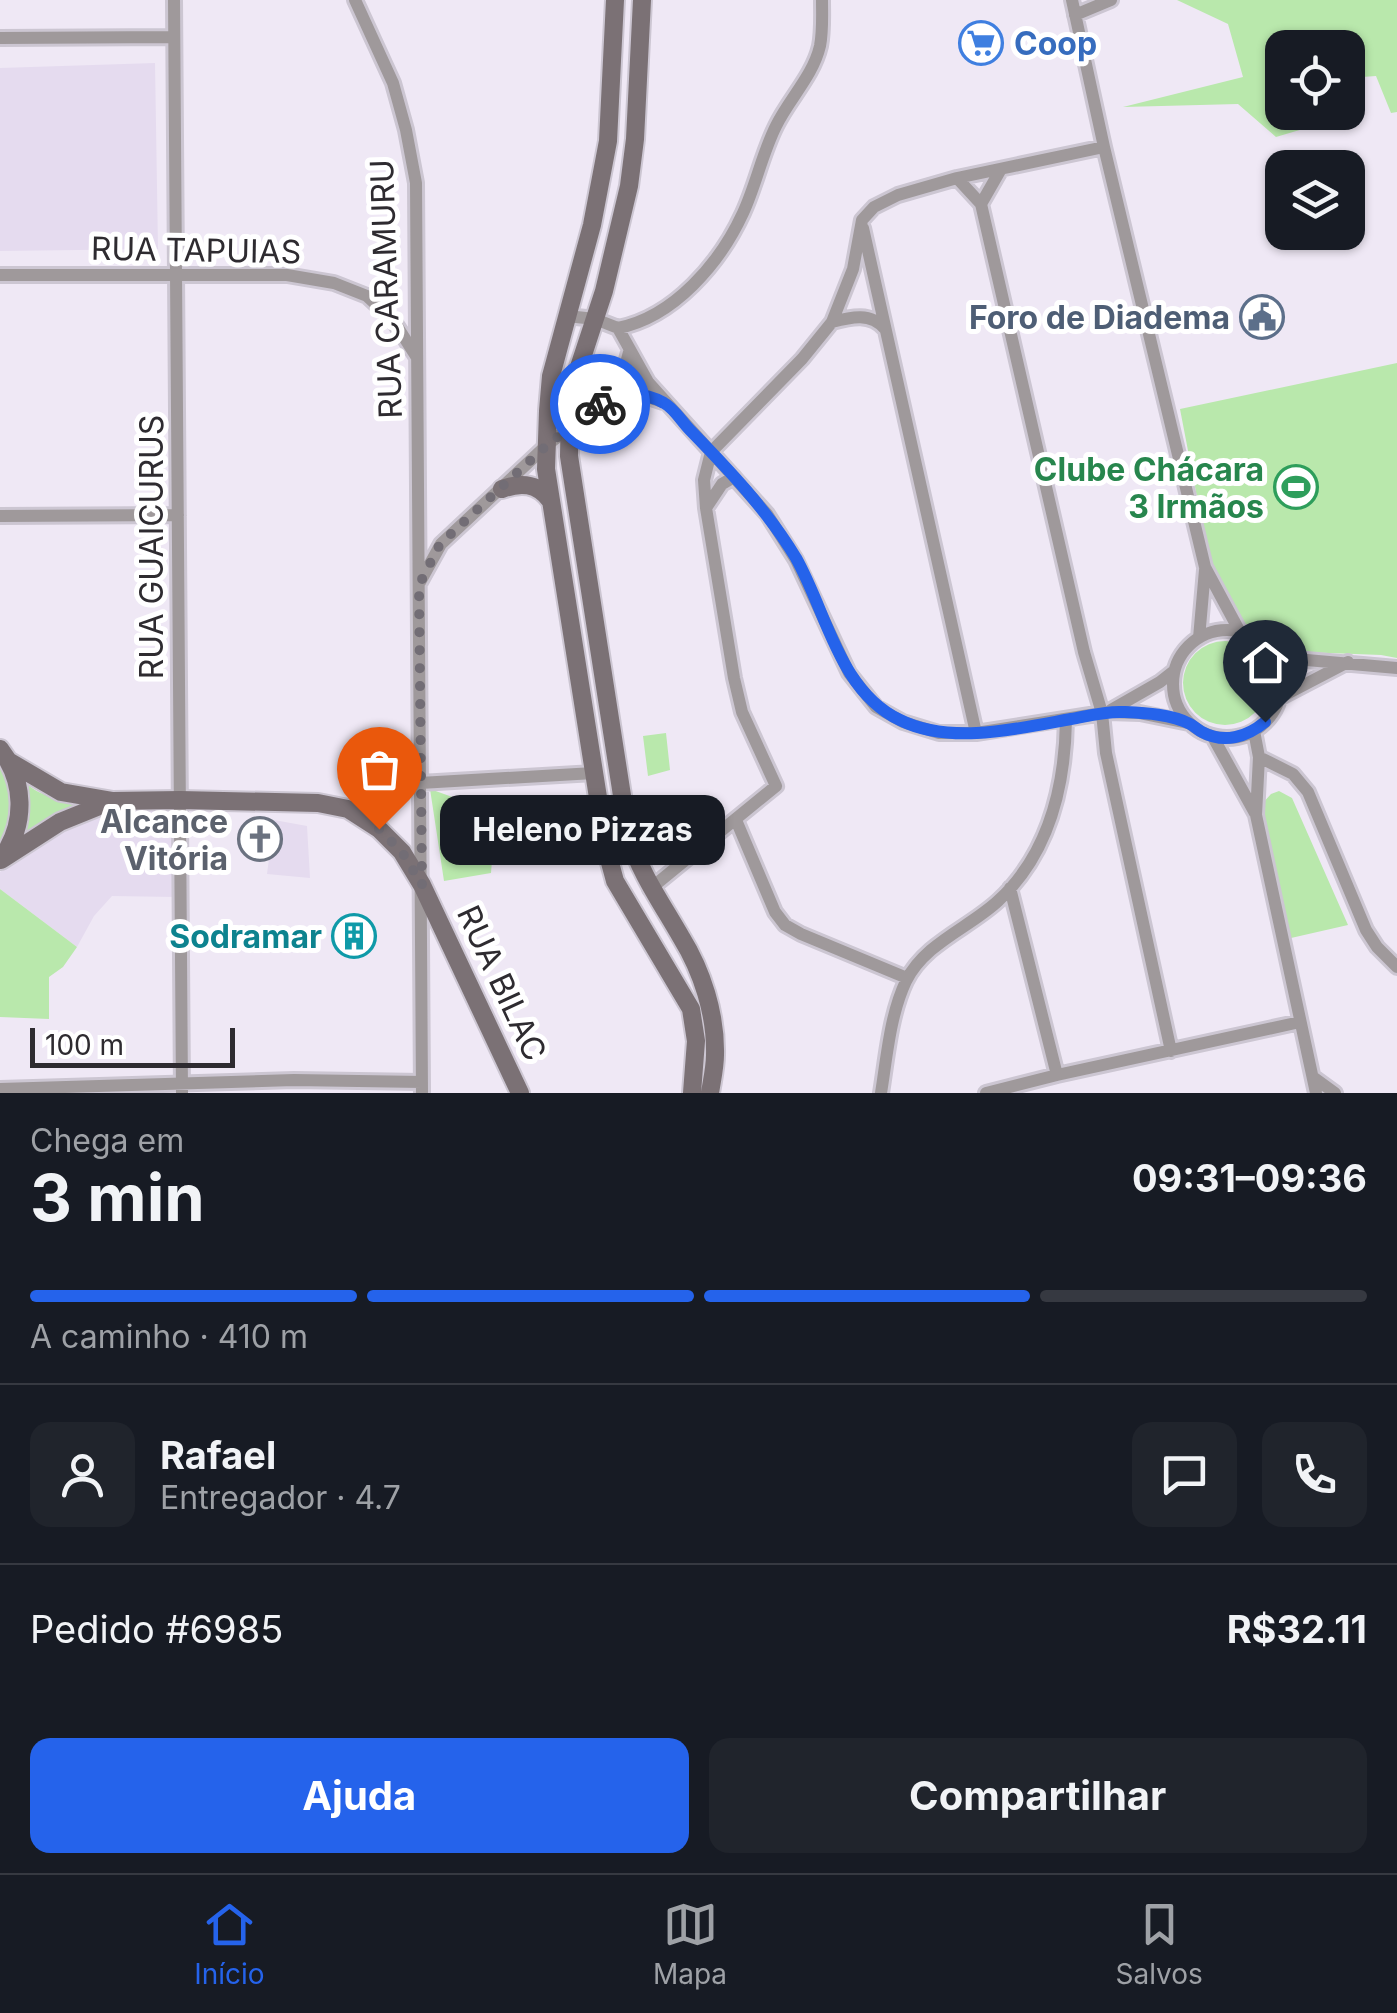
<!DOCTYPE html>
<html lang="pt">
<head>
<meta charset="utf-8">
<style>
	:root { --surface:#171b24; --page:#20242c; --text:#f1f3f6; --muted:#9ea1a6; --line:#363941; --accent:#2563eb }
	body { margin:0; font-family:Inter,sans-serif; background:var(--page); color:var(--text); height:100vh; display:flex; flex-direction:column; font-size:38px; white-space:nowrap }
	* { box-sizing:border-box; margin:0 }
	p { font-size:32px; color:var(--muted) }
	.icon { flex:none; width:55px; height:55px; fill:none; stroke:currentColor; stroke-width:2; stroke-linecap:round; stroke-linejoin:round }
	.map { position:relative; height:1093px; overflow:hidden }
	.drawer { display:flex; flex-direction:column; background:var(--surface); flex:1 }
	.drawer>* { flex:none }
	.controls { position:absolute; left:1265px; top:30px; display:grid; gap:20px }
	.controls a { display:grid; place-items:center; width:100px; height:100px; border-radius:20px; background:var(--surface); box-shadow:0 2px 8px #0004; font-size:50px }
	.scale { position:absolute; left:30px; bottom:25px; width:205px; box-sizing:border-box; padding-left:10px; border:5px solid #2e2b30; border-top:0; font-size:28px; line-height:35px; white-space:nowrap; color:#2e2b30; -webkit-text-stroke:8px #fff; paint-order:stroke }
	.pin { position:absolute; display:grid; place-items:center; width:85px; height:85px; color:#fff; margin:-102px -42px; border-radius:50% 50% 50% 0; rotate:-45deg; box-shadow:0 0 10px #0007 }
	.pin .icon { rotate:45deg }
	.courier { position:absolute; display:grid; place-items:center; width:100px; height:100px; margin:-50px; border:8px solid #2563eb; border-radius:50%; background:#fff; color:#222; box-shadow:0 2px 12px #0007 }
	.bubble { position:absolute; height:70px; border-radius:20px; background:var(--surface); box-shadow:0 2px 8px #0004; font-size:32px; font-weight:700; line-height:70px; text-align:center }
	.overview em { font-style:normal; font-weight:700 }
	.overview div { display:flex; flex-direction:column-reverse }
	.overview { display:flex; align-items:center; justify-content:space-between; height:170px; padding:0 30px }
	h1 { font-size:65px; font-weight:700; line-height:75px }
	.bar { display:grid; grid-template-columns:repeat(4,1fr); gap:15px 10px; align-content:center; height:120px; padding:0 30px }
	.bar i { height:12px; border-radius:8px; background:var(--line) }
	.bar .on { background:var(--accent) }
	.bar p { grid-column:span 4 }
	.line { display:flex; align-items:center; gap:25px; padding:0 30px; border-top:2px solid var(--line) }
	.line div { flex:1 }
	.round { display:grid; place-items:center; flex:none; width:105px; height:105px; border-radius:20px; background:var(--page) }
	.action { display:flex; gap:20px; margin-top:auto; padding:20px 30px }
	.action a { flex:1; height:115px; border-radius:20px; background:var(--accent); color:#fff; font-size:40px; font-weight:700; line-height:115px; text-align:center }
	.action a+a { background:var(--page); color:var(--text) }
	.tab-bar { display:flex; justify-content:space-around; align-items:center; height:140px; border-top:2px solid var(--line); background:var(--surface); font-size:28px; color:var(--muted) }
	.tab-bar a { display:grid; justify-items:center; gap:5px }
	.tab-bar .on { color:var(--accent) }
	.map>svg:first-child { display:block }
</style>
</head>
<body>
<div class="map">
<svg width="1397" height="1093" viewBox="0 0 1397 1093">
	<rect width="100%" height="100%" fill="#efe8f5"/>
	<path fill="#e5dbef" d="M 155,63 L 158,249 L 0,251 L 0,68 Z
		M 117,804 L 176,804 L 175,897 L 112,896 L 94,916 L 77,947 L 0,889 L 0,872 L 65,825 Z
		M 274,820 L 307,826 L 310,878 L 267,874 Z"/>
	<path fill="#b9e8ac" d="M 1177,0 L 1397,0 L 1397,112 L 1391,113 L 1376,76 L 1348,78 L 1348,48 L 1282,48 L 1282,112 L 1329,113 L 1330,121 L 1276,137 L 1238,104 L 1123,107 L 1243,77 L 1228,24 Z
		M 1397,363 L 1397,658 L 1381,655 L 1276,651 L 1261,634 L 1243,626 L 1210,565 L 1180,409 Z
		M1183 683a42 42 0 1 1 84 0a42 42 0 1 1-84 0Z
		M 666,733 L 670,770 L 648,776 L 643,736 Z
		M 0,760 C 16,790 17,819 0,849 Z
		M 25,782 C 44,801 69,800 94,801 L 19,843 Z
		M 430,789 L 458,799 L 493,847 L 491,873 L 444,881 Z
		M 1279,791 L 1292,798 L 1348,925 L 1291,938 L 1266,837 L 1261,805 L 1271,794 Z
		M 0,889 L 77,947 L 63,967 L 49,977 L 49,1019 L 0,1017 Z"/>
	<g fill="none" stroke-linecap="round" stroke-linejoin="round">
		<g stroke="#ccc6d2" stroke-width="18">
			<path id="street" d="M 174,0 L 182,1093
				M 355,0 L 393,83 L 406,130 L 416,183 L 422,1093
				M 1072,0 L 1104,147 L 1205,567 L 1240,632
				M 1075,15 L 1111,0
				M 0,38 L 174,37
				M 957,178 L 981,204 L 1084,652 L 1102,713 L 1106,753 L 1171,1051
				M 981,204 L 1001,169
				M 863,228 L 976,733
				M 0,275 L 287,275 L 334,283 L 367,296 L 393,320 L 416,356
				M 567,316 L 595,319 L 618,328 L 648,382 L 767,514 L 796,560 L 849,673 L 876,707 L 903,722 L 939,733 L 976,733 L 1109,712 L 1140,713 L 1189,723
				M 832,322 C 851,317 871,312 885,329
				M 618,328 C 674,317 720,263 743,213 C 756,185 762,154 776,126 C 789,99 813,76 820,46 C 823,31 822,15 822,0
				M 609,397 L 639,394 L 663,402
				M 706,508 L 722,484 L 734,477
				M 0,516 L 178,515
				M 420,582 L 441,544 L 546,446 L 609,397 L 621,382 L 629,352
				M1173 684a54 54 0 1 1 108 0a54 54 0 1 1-108 0Z
				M 1199,638 L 1205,570
				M 1273,657 L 1397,668
				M 1279,698 L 1348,662
				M 1111,710 L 1160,682 L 1174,671
				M 1254,731 L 1259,757 L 1256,815 L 1316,1093
				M 1213,737 L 1255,813
				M 1259,757 L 1293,774 L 1308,792 L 1366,930 L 1377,947 L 1397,967
				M 420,783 L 594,773
				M 736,820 L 775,912 L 785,925 L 801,934 L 907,978
				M 1010,888 L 1057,1075
				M 650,889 L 776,786 L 742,712 L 734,678 L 706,508 L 704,480 L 711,452 L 802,359 L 832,322 L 853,269 L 862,220 L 874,207 L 898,195 L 957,178 L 1104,147
				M 1313,1077 L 1335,1093
				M 0,1089 L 294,1080 L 422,1082
				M 881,1093 C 887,1056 890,1015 906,981 C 925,943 969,928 998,901 C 1049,854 1065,787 1066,720
				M 986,1093 L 1057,1075 L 1300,1022"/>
		</g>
		<g stroke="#ccc6d2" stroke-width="22">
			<path id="secondary" d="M 615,0 L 608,141 L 592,225 L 551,376 L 548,411 L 546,469 L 606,848 L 615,881 L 691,1009 L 696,1041 L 692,1093
				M 642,0 L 635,139 L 629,186 L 604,291 L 579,367 L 570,400 L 569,456 L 628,834 C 640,873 661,902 681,937 C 702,971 716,1014 715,1055 C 715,1067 712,1080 710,1093
				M 502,489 C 521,482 537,483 550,500
				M 0,749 C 25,781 26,823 3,856
				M 10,762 L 61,792 L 113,801 L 180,800 L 318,803 L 348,809 L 379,829 L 402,852 L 422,885 L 520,1093
				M 1,860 L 60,822 L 112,801"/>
		</g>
		<use href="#street" stroke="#9f999b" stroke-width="12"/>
		<use href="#secondary" stroke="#7b7175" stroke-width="18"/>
	</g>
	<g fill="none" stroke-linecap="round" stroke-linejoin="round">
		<path stroke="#726d75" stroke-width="10" stroke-dasharray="0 18" d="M 379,829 L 402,852 L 422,885 L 419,585 L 440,544 L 546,446 L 600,404"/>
		<path stroke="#2563eb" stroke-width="12" d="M 600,404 C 617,391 645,392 664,403 C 674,408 682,422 690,430 C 729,470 767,510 796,558 C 827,613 839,691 900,720 C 950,745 1017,729 1071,719 C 1088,716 1105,711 1123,712 C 1144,713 1171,714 1190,724 C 1194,726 1198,730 1202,732 C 1224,744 1247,737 1265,722"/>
	</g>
	<defs>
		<g id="supermarket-ring" transform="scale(2.25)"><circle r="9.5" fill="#fff" stroke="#3f7fe0" stroke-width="1.5"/><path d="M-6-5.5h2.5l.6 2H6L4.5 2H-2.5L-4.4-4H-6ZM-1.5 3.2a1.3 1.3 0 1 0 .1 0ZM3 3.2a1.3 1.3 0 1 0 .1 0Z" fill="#3f7fe0"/></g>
		<g id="civic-ring" transform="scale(2.25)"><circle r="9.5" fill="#fff" stroke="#5c6f8a" stroke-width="1.5"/><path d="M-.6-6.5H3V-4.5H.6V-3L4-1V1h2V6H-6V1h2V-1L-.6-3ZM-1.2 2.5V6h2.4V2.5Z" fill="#5c6f8a"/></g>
		<g id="stadium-ring" transform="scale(2.25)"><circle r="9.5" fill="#fff" stroke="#2e9e5b" stroke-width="1.5"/><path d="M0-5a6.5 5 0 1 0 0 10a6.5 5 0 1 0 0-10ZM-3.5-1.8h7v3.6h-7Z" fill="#2e9e5b"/></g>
		<g id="church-ring" transform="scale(2.25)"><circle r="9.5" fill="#fff" stroke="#6b7280" stroke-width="1.5"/><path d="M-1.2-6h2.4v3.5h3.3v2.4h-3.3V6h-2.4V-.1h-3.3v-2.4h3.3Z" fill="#6b7280"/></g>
		<g id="building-ring" transform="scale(2.25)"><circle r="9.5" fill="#fff" stroke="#0f9aa8" stroke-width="1.5"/><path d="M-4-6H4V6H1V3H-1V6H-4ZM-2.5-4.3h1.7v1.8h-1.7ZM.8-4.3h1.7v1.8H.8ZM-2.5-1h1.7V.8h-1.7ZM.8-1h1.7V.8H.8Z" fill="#0f9aa8"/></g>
	</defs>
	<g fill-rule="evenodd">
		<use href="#supermarket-ring" x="981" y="43"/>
		<use href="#civic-ring" x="1262" y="317"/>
		<use href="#stadium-ring" x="1296" y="487"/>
		<use href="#church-ring" x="260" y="839"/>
		<use href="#building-ring" x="354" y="936"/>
	</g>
	<g text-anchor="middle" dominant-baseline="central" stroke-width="10" stroke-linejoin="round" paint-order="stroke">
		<g font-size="32" font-weight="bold" fill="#366cbe" stroke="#fff" text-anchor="start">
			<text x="1014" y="43">Coop</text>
		</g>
		<g font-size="32" fill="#2e2b30" stroke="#fff">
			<text transform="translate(196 250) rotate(1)">RUA TAPUIAS</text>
			<text transform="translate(386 289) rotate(-92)">RUA CARAMURU</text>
			<text transform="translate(151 547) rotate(-90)">RUA GUAICURUS</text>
			<text transform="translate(502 983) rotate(65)">RUA BILAC</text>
		</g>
		<g font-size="32" font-weight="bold" fill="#4e5e75" stroke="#fff" text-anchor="end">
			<text x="1230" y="317">Foro de Diadema</text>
		</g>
		<g font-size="32" font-weight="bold" fill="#27864d" stroke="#fff" text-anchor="end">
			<text x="1264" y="469">Clube Chácara<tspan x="1264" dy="37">3 Irmãos</tspan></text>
		</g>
		<g font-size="32" font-weight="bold" fill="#5b616d" stroke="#fff" text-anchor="end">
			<text x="228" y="821">Alcance<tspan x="228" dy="37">Vitória</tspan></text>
		</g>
		<g font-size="32" font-weight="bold" fill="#0d838f" stroke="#fff" text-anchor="end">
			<text x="322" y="936">Sodramar</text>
		</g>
	</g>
</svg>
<div class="controls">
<a><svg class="icon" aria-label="locate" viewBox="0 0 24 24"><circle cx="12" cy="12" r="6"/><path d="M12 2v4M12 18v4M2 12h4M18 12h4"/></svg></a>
<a><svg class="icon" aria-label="layers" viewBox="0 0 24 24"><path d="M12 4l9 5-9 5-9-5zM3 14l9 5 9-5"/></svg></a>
</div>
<div class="scale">100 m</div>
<div class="pin" style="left:379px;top:829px;background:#ea580c"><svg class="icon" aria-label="bag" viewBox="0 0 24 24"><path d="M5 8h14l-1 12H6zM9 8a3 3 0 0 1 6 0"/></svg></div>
<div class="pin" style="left:1265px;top:722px;background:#1f2937"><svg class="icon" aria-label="home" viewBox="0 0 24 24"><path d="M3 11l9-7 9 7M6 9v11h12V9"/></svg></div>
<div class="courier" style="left:600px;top:404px"><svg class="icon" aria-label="bike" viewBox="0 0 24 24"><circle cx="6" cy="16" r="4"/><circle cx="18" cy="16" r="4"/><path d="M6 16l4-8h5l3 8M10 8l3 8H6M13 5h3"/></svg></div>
<div class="bubble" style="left:440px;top:795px;width:285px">Heleno Pizzas</div>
</div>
<section class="drawer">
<div class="overview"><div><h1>3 min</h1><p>Chega em</p></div><em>09:31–09:36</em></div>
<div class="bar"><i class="on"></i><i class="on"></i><i class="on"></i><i></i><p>A caminho · 410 m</p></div>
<div class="line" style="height:180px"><a class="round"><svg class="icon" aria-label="person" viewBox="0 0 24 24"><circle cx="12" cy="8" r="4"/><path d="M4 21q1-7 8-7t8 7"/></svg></a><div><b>Rafael</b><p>Entregador · 4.7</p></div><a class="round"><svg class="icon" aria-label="chat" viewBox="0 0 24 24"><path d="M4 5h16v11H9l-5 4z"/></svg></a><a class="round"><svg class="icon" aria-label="phone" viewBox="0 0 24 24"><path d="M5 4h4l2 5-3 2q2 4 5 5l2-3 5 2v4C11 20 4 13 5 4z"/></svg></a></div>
<div class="line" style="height:130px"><div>Pedido #6985</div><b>R$32.11</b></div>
<div class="action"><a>Ajuda</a><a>Compartilhar</a></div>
</section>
<nav class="tab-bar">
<a class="on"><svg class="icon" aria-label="home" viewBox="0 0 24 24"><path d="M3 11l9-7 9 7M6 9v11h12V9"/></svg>Início</a>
<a><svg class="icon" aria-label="map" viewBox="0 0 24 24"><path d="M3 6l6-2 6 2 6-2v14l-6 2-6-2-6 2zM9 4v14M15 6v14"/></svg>Mapa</a>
<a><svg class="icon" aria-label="saved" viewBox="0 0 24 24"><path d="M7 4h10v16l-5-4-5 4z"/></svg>Salvos</a>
</nav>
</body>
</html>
